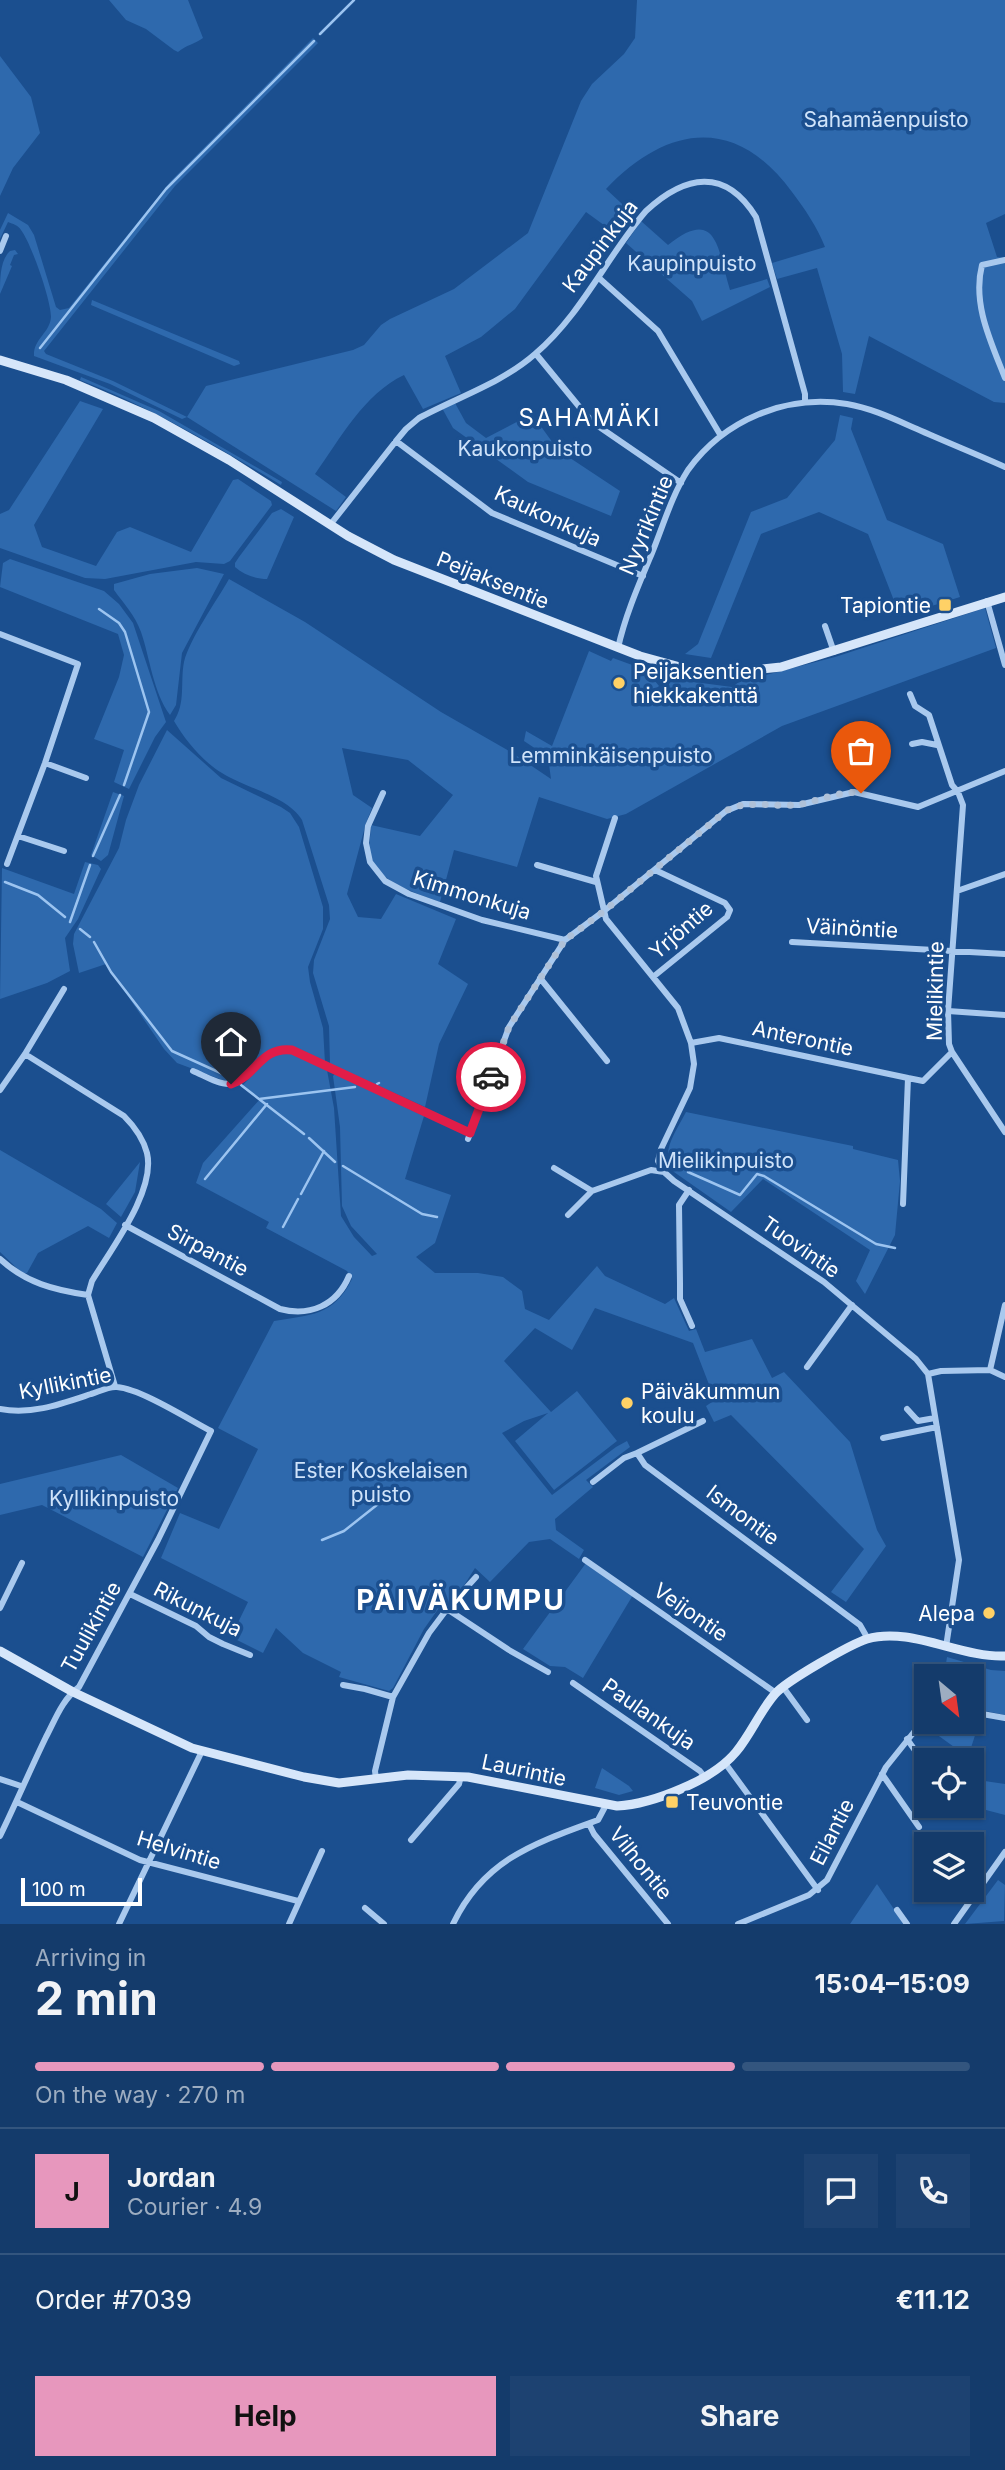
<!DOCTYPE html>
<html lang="en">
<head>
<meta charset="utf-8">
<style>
	:root { --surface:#143b6b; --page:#1d4271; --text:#f1f3f6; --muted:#9dadc1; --line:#33557e; --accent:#e797bd }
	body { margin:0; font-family:Inter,sans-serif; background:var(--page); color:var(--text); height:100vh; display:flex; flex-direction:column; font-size:26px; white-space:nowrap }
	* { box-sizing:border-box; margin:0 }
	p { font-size:23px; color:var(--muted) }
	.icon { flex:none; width:38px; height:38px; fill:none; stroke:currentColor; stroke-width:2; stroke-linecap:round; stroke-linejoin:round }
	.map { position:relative; height:1924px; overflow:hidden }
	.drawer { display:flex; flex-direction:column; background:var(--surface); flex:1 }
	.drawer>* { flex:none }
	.needle { width:46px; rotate:151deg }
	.fabs { position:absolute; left:914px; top:1664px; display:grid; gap:14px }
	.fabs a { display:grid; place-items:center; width:70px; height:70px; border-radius:0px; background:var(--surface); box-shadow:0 2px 5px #0004,0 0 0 2px var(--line); font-size:35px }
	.scale { position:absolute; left:21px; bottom:18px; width:121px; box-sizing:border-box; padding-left:7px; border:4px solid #fff; border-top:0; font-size:19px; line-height:24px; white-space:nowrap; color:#fff; -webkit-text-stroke:5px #1b4f8f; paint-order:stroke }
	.pin { position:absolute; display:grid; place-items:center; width:60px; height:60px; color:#fff; margin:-72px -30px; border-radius:50% 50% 50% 0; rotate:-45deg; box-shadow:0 0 7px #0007 }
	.pin .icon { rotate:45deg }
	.courier { position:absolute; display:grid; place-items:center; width:70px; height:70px; margin:-35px; border:5px solid #e11d48; border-radius:50%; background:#fff; color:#222; box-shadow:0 2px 9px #0007 }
	.summary em { font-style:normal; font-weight:700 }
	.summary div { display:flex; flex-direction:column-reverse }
	.summary { display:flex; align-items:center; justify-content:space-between; height:119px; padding:0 35px }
	h1 { font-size:46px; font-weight:700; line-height:52px }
	.bar { display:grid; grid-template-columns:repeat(4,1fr); gap:10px 7px; align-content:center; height:84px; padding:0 35px }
	.bar i { height:9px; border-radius:5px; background:var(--line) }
	.bar .active { background:var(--accent) }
	.bar p { grid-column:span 4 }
	.line { display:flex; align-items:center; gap:18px; padding:0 35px; border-top:2px solid var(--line) }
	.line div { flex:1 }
	.round { display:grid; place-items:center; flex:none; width:74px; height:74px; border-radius:0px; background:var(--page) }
	.primary-button { display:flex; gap:14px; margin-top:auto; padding:14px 35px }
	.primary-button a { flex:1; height:80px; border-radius:0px; background:var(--accent); color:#111; font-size:28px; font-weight:700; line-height:80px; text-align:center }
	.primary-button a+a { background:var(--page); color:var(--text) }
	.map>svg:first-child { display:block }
</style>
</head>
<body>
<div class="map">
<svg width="1005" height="1924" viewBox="0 0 1005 1924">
	<rect width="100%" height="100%" fill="#1b4f8f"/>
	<path fill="#2e69ad" d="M 109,0 L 188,0 L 203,38 C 195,44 186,45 178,52 L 174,50 L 146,29 L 126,20 Z
		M 637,0 L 1005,0 L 1005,214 L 986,223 L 997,257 L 1005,258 L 1005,403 L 994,402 L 869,336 L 855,394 L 843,392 L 842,354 L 817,268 L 777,279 L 772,263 L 825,247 C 817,227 805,209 792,192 C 736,115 667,125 606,189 L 634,215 L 619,236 L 586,212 L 515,309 L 481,337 L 445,356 L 461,393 L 423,409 L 404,375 C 364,394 340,439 315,474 L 346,497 L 336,511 L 187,417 L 182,419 L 110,384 L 34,356 C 33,339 50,333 51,317 C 51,300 31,243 21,230 C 18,225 13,224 8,222 L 0,239 L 0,230 L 8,213 L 28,225 L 34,235 L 56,307 L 60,310 L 69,308 L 170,182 L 313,38 L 318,43 L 175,186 L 44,351 L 46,354 L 113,381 L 187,417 L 206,386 L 353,350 L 364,345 L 381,325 L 390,319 L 454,289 L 528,233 L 581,101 L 592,84 L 624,54 L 635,38 Z
		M 0,56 L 31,97 L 40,133 L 13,168 L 0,196 Z
		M 641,221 L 668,245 C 718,205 718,251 730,290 L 767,279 L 770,287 L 702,321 L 692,301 L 626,243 Z
		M 10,251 L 15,250 L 18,254 L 14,255 L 10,265 L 12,266 L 0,294 C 0,279 0,260 10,251 Z
		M 92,300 L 239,361 L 240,364 L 234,366 L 91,305 Z
		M 81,377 L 159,411 L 282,482 L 281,485 C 216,446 151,407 80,380 Z
		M 80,401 L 103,409 L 34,525 L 42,547 L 96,566 L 117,532 L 130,527 L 191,552 L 233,480 L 238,479 L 271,501 L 272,505 L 230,561 L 224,564 L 196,562 L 105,579 L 85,578 L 0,548 L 0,514 L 9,510 Z
		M 455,403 L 466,423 L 486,438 L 532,414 L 558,450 L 620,491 L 611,516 L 528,482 L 453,428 L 442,408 Z
		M 840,415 L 853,418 L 851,429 L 887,520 L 943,544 L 960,597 L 900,616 L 868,534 L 819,512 L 761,534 L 711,658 L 685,654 L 698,644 L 751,512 L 787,498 L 835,440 Z
		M 281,509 L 294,517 L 267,579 C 256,579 244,575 235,567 L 235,563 L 239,557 L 272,513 Z
		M 10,559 L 104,591 L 119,604 L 133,623 L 166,722 L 155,737 L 129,789 L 114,782 L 124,750 L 94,739 L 119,677 L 124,655 L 118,634 L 0,587 L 3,563 Z
		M 197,568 L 224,574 L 182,653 L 176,705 L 170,715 C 153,692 150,658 141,632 C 135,615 124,604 114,590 L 114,584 L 150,574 Z
		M 229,579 L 305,622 L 441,712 L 511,752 L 551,779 L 548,757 L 524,741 L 526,731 L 552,746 L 589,651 L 611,661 L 613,658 L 646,670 L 659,686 L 644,699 L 633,695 L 632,699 L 663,704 L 677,700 L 678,692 L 668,687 L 668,683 L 679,680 L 732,687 L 739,682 L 835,657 L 985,608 L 996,648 L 782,726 L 626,814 L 607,819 L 539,797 L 517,867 L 454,850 L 440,902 C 419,894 373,881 370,853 C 368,845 371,834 371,825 L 420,836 L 453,795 L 408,760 L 342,748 L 353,795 L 372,808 L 366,823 L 347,894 L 358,917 L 381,919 L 396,894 L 456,919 L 438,964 L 468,984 L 439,1044 L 425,1107 L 330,1064 L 329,1026 L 313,973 L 314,960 L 330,919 L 329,905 L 302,820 C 288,796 245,788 222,773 C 203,762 185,740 174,721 C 186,703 180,682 184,662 C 190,638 216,602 229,579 Z
		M 167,730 L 221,778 L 281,807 L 290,813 L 299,827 L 323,907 L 323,929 L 308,967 L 310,982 L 323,1028 L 325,1063 C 290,1040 276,1041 246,1070 C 240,1076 236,1081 228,1082 L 177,1063 L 164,1049 L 106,964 L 79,973 L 73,944 L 74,934 L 119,848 L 126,820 L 139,785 Z
		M 113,792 L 124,796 L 108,855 L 101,861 L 91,855 Z
		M 85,862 L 98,865 L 101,869 L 78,919 L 65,938 L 70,971 L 47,983 L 0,999 L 2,868 L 74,894 Z
		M 281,1052 L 295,1054 L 327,1070 L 334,1108 L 341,1216 L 354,1237 L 372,1256 L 377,1254 L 351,1226 L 342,1206 L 340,1127 L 333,1076 L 335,1074 L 424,1116 L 405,1179 L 451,1195 L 435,1243 L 416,1257 L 435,1273 L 478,1273 L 503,1277 L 522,1291 L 525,1309 L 549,1320 L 597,1266 L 605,1276 L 665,1304 L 674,1298 L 689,1331 L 696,1329 L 705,1352 L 752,1339 L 772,1378 L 784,1372 L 850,1442 L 877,1530 L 886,1546 L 846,1602 L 831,1592 L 864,1549 L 731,1415 L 714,1422 L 706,1406 L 715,1400 L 693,1343 L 595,1308 L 572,1350 L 535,1328 L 504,1361 L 551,1412 L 577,1391 L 617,1441 L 554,1490 L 515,1441 L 548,1413 L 524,1421 L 502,1433 L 552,1495 L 616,1447 L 627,1441 L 630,1447 L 586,1480 L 593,1487 L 555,1519 L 556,1530 L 584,1550 L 579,1559 L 550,1539 L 529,1542 L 490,1582 L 475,1568 L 458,1595 L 445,1608 L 441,1605 L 424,1629 L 393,1688 L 389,1691 L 339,1677 L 341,1672 L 303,1653 L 276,1628 L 263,1653 L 231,1637 L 248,1602 L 161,1558 L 180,1513 L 219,1529 L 258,1449 L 218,1428 L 274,1321 C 310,1315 334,1316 352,1279 L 347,1271 L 266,1228 L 269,1222 L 196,1183 L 203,1163 L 261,1098 L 241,1087 L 266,1061 Z
		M 686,1112 L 853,1146 L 853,1149 L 898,1160 L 900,1181 L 895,1235 L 865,1294 L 856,1281 L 870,1250 L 763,1179 L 731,1212 L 674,1172 C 658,1154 677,1130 686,1112 Z
		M 0,1150 L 101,1209 L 117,1223 L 109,1238 L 88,1226 L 38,1253 L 27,1273 L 22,1273 L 0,1252 Z
		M 140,1162 L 135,1192 L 121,1217 L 106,1204 Z
		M 121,1455 L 178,1488 L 143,1557 L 42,1505 L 0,1515 L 0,1484 Z
		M 586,1563 L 633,1595 L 583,1678 L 565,1667 L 550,1666 L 523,1649 Z
		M 947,1657 L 991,1670 L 1005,1671 L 1005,1715 L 971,1708 L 971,1676 L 944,1676 Z
		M 971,1719 L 980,1720 L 968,1757 L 925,1726 L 929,1722 L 971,1722 Z
		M 602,1768 L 629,1786 L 633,1791 L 619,1795 L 595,1788 Z
		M 971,1779 L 1005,1784 L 1005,1815 L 971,1806 Z
		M 998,1880 L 1005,1885 L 1004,1921 L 965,1924 Z
		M 877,1884 L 904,1924 L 850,1924 Z"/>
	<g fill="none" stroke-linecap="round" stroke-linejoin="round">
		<path stroke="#9cc4f0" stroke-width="2.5" d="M 320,34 L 354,0
			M 40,348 L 166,189 L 314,41
			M 99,609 L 119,623 L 125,632 L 149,712 L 124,785
			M 93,856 L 120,795
			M 5,882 L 38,895 L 65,917
			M 70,922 L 90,865
			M 80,929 L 90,937
			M 94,942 L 111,972 L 172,1051 L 234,1079
			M 377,1084 L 379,1083
			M 241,1085 L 304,1134
			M 259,1099 L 355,1087
			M 309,1138 L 335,1162
			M 343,1166 L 422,1214 L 437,1217
			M 688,1172 L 740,1195 L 757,1174 L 764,1176 L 876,1244 L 895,1248
			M 205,1179 L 267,1104
			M 301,1194 L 324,1151
			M 283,1227 L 298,1199
			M 322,1540 L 344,1531 L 392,1493"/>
		<path stroke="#a9c9ee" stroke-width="6" d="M 0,251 L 6,236
			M 1005,260 L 982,265 C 972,304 991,342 1005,378
			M 599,278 L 658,331 L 721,436
			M 536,354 L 586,415 L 598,426 L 681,483
			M 396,441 L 406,429 L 419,418 C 458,397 502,383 535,354 C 582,314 607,256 646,211 C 685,175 725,167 756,217 L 805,394 L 805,402
			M 330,525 L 396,441 L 492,513 L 643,576
			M 987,601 L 1005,665
			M 825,626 L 834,652
			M 0,634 L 78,664 L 45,763 L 7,864
			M 618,648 C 625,616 639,584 652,553 C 663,526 672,495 688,470 C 724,420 786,394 847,404 C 871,408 894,419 917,429 C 946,442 976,454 1005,467
			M 912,744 L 922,742 L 937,745
			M 45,763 L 86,778
			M 383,793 L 368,826 L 366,843 L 370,862 L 385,881 L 409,894 L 482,920 L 565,940
			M 615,818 L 596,876 L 606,919 L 678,1008 L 691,1043 L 694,1064 L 690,1088 L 661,1149 L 658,1161 L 664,1172 L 674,1181 L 824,1282 L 916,1359 L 928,1374 L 959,1560 L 946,1647
			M 18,836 L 64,851
			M 537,865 L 596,882
			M 957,891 L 1005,874
			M 792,942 L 1005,954
			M 653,977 L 727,917 L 730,910 L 725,903 L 655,870
			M 540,978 L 607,1061
			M 948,1011 L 1005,1015
			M 691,1043 L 719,1038 L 908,1078
			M 952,1052 L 1005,1132
			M 25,1054 L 124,1116 C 134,1126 143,1138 147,1153 C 156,1191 111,1249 92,1281 L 88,1295 L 115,1386
			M 193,1071 C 203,1075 219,1085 230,1084 C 254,1082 258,1046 292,1050 L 470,1133
			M 0,1090 L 25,1054 L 64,989
			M 468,1139 L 509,1027 L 565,940 L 604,911 L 726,811 L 743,804 L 799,805 L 854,792 L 918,807 L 1005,771
			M 554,1168 L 592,1191
			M 689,1190 L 679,1205 L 680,1283 L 680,1299 L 692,1326
			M 903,1204 L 908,1078 L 923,1081 L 952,1052 L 949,1044 L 948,1011 L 963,805 L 958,792 L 952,785 L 929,715 L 915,706 L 910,694
			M 568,1215 L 592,1191 L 651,1170 L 664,1172
			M 125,1225 L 280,1309 C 310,1317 337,1305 349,1276
			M 0,1259 C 26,1283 54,1290 88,1295
			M 807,1367 L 852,1305
			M 990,1370 L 1005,1377
			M 928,1374 L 941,1371 L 990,1370 L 1005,1305
			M 0,1409 C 32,1415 61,1404 91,1394 C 98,1392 109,1386 117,1387 C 141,1389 188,1419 211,1431 L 158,1540 L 79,1687 C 62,1700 56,1718 46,1737 C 30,1770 16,1803 0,1836
			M 907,1409 L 918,1421 L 935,1418
			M 883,1438 L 937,1427
			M 637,1453 L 703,1421
			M 593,1482 L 624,1458 L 637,1453 L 645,1465 L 860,1625 L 868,1639
			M 585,1560 L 776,1693
			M 130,1594 L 196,1626 L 209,1637 L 223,1644 L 250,1655
			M 0,1608 L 22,1563
			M 447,1609 L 509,1650 L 548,1672
			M 573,1683 L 700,1771 L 704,1776
			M 343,1685 L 365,1689 L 393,1697
			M 783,1687 L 807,1720
			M 971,1712 L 1005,1718
			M 907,1739 L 926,1766
			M 725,1763 L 818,1890
			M 882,1774 L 919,1827
			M 0,1779 L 21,1786
			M 376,1779 L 375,1771 L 393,1697 L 429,1633 L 447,1609 L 476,1577
			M 17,1802 L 140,1860 L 298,1901
			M 589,1824 L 594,1834 L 668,1924
			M 411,1840 L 459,1784 L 461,1776
			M 365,1908 L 384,1924
			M 897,1910 L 907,1924
			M 119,1924 L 202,1751
			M 289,1924 L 322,1851
			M 453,1924 C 484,1859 535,1843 598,1820 L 606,1805
			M 738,1924 L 809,1895 L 827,1880 L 886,1767 L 926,1717
			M 954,1924 L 1005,1852"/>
		<path stroke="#d6e6fa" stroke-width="9" d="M 0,360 L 66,380 L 154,418 L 229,460 L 348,536 L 394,560 L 640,656 L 691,670 L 725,673 L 781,667 L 1005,597
			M 0,1651 L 73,1692 L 192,1748 L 304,1777 L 339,1783 L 408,1775 L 468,1777 L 617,1806 C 653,1804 713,1780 736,1752 C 751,1734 760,1711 775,1694 C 786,1681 851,1644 867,1639 C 910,1626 961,1658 1005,1656"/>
	</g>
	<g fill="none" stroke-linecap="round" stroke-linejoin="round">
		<path stroke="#afc1d8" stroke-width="7" stroke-dasharray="0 12.6" d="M 491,1077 L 509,1027 L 565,940 L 604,911 L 726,811 C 749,798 777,809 802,804 C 821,800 841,790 861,793"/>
		<path stroke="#e11d48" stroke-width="9" d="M 231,1084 C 256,1076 261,1046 292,1050 L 470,1133 L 491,1077"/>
	</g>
	<g fill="#ffd166" stroke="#1b4f8f" stroke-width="2.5">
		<rect x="938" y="598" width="14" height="14" rx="3.5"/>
		<circle cx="619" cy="683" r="7"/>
		<circle cx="627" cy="1403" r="7"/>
		<circle cx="989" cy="1613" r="7"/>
		<rect x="665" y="1795" width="14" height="14" rx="3.5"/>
	</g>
	<g text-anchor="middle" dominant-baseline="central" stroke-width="7" stroke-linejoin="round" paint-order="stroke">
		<g font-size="21" fill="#cfe3fa" stroke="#1b4f8f">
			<text x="886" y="119">Sahamäenpuisto</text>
			<text x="692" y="263">Kaupinpuisto</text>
			<text x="525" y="448">Kaukonpuisto</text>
			<text x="611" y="755">Lemminkäisenpuisto</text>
			<text x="726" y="1160">Mielikinpuisto</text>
			<text x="381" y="1470">Ester Koskelaisen<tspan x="381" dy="24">puisto</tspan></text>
			<text x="114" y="1498">Kyllikinpuisto</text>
		</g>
		<g font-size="21" fill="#fff" stroke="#1b4f8f">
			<text transform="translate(600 246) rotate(-53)">Kaupinkuja</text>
			<text transform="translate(548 516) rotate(25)">Kaukonkuja</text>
			<text transform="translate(646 525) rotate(-67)">Nyyrikintie</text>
			<text transform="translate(493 580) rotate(22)">Peijaksentie</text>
			<text transform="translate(472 895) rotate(17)">Kimmonkuja</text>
			<text transform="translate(852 928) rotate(3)">Väinöntie</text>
			<text transform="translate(681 930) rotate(-41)">Yrjöntie</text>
			<text transform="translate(935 991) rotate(-89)">Mielikintie</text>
			<text transform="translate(803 1038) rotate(12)">Anterontie</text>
			<text transform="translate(801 1247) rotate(35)">Tuovintie</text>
			<text transform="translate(208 1250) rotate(28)">Sirpantie</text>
			<text transform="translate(65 1383) rotate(-11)">Kyllikintie</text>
			<text transform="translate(743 1515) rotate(37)">Ismontie</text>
			<text transform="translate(198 1609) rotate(27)">Rikunkuja</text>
			<text transform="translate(691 1612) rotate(35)">Veijontie</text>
			<text transform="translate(91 1627) rotate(-61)">Tuulikintie</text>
			<text transform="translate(649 1714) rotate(35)">Paulankuja</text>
			<text transform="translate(524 1770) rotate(12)">Laurintie</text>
			<text transform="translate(832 1832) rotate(-63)">Eilantie</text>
			<text transform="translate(179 1850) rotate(17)">Helvintie</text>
			<text transform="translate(641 1863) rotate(51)">Vilhontie</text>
		</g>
		<g font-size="21" fill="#fff" stroke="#1b4f8f" text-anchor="start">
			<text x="931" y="605" text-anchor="end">Tapiontie</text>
			<text x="633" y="671">Peijaksentien<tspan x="633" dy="24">hiekkakenttä</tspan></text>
			<text x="641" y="1391">Päiväkummun<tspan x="641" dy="24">koulu</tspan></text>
			<text x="975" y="1613" text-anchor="end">Alepa</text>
			<text x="686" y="1802">Teuvontie</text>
		</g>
		<g font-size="24" letter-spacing="2" fill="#fff" stroke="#1b4f8f">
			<text x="590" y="417">SAHAMÄKI</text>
		</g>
		<g font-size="28" font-weight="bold" letter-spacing="2" fill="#fff" stroke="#1b4f8f">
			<text x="461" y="1600">PÄIVÄKUMPU</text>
		</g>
	</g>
</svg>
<div class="fabs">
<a><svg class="needle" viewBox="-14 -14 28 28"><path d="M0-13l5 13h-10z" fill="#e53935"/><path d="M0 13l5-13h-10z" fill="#9dadc1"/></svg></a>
<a><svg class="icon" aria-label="locate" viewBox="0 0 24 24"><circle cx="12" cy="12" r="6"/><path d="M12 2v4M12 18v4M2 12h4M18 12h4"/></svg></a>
<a><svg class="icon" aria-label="layers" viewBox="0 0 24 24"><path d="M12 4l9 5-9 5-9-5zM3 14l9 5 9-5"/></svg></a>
</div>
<div class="scale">100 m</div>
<div class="pin" style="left:861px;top:793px;background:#ea580c"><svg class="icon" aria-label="bag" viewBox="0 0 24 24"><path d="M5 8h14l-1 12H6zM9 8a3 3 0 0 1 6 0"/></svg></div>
<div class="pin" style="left:231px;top:1084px;background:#1f2937"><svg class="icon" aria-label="home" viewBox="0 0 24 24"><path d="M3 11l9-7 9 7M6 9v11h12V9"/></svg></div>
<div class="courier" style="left:491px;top:1077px"><svg class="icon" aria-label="car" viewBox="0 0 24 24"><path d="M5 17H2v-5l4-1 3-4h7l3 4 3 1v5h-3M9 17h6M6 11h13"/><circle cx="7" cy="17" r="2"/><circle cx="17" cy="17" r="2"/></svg></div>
</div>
<section class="drawer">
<div class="summary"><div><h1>2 min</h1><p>Arriving in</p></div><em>15:04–15:09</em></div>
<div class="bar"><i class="active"></i><i class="active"></i><i class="active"></i><i></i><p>On the way · 270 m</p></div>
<div class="line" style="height:126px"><b class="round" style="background:var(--accent);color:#111">J</b><div><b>Jordan</b><p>Courier · 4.9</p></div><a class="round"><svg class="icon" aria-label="chat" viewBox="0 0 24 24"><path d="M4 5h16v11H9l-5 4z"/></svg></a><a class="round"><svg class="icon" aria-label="phone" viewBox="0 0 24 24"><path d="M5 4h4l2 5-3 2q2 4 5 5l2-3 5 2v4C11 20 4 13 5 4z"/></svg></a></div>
<div class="line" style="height:91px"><div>Order #7039</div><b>€11.12</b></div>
<div class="primary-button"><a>Help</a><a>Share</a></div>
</section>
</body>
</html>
